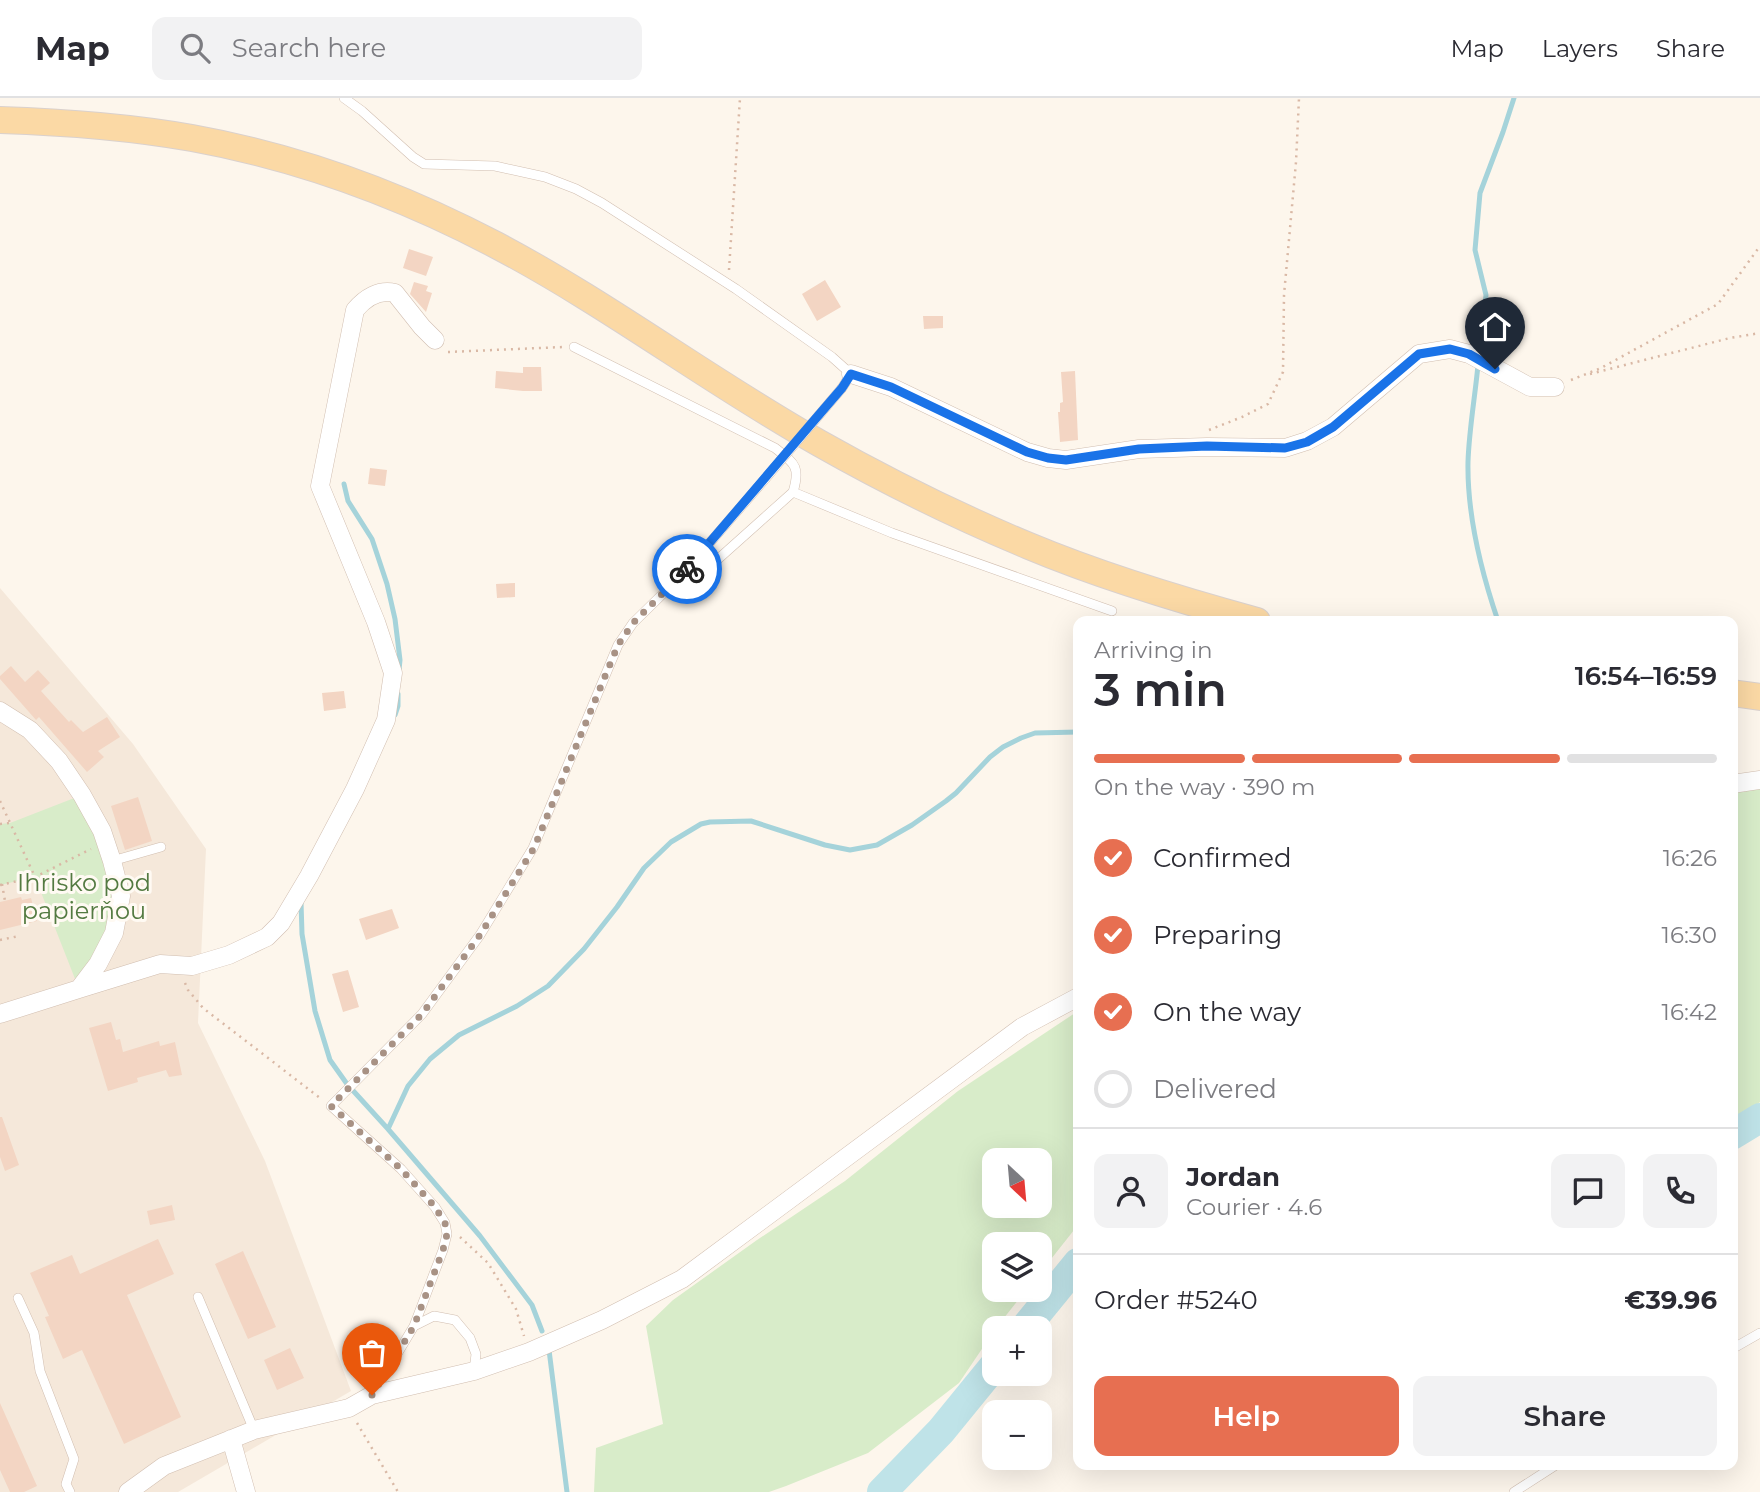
<!DOCTYPE html>
<html lang="en">
<head>
<meta charset="utf-8">
<style>
	:root { --surface:#fff; --page:#f2f2f3; --text:#2b2b33; --muted:#7c7c81; --line:#e1e1e2; --accent:#e76f51 }
	body { margin:0; font-family:Montserrat,sans-serif; background:var(--page); color:var(--text); height:100vh; display:flex; flex-direction:column; font-size:26px; white-space:nowrap }
	* { box-sizing:border-box; margin:0 }
	p { font-size:23px; color:var(--muted) }
	.icon { flex:none; width:38px; height:38px; fill:none; stroke:currentColor; stroke-width:2; stroke-linecap:round; stroke-linejoin:round }
	.map { position:relative; flex:1; overflow:hidden }
	.sheet { position:absolute; left:1073px; top:518px; width:665px; height:854px; display:flex; flex-direction:column; background:var(--surface); border-radius:14px; box-shadow:0 7px 28px #0002 }
	.sheet>* { flex:none }
	.needle { width:46px; rotate:154deg }
	.controls { position:absolute; left:982px; top:1050px; display:grid; gap:14px }
	.controls a { display:grid; place-items:center; width:70px; height:70px; border-radius:14px; background:var(--surface); box-shadow:0 7px 28px #0002; font-size:35px }
	.pin { position:absolute; display:grid; place-items:center; width:60px; height:60px; color:#fff; margin:-72px -30px; border-radius:50% 50% 50% 0; rotate:-45deg; box-shadow:0 0 7px #0007 }
	.pin .icon { rotate:45deg }
	.courier { position:absolute; display:grid; place-items:center; width:70px; height:70px; margin:-35px; border:5px solid #1a73e8; border-radius:50%; background:#fff; color:#222; box-shadow:0 2px 9px #0007 }
	.headline em { font-style:normal; font-weight:600 }
	.headline div { display:flex; flex-direction:column-reverse }
	.headline { display:flex; align-items:center; justify-content:space-between; height:119px; padding:0 21px }
	h1 { font-size:46px; font-weight:600; line-height:52px }
	.bar { display:grid; grid-template-columns:repeat(4,1fr); gap:10px 7px; align-content:center; height:84px; padding:0 21px }
	.bar i { height:9px; border-radius:5px; background:var(--line) }
	.bar .selected { background:var(--accent) }
	.bar p { grid-column:span 4 }
	.line { display:flex; align-items:center; gap:18px; padding:0 21px; border-top:2px solid var(--line) }
	.line div { flex:1 }
	.round { display:grid; place-items:center; flex:none; width:74px; height:74px; border-radius:14px; background:var(--page) }
	ol { padding:0 21px; list-style:none }
	li { display:flex; align-items:center; gap:21px; height:77px }
	li p { margin-inline-start:auto }
	li .icon { padding:7px; border-radius:50%; background:var(--accent); color:#fff; stroke-width:4 }
	li:last-child { color:var(--muted) }
	li i { width:38px; height:38px; border:4px solid var(--line); border-radius:50% }
	.action { display:flex; gap:14px; margin-top:auto; padding:14px 21px }
	.action a { flex:1; height:80px; border-radius:14px; background:var(--accent); color:#fff; font-size:28px; font-weight:600; line-height:80px; text-align:center }
	.action a+a { background:var(--page); color:var(--text) }
	header { display:flex; align-items:center; gap:42px; box-sizing:border-box; height:98px; padding:0 35px; background:var(--surface); border-bottom:2px solid var(--line) }
	header strong { font-size:33px }
	nav { display:flex; gap:38px; margin-inline-start:auto; font-size:24px }
	.search { width:490px; height:63px; background:var(--page); display:flex; align-items:center; gap:18px; box-sizing:border-box; padding:0 24px; border-radius:14px; color:var(--muted); font-size:26px }
	.map>svg:first-child { display:block }
</style>
</head>
<body>
<header>
<strong>Map</strong>
<div class="search"><svg class="icon" aria-label="search" viewBox="0 0 24 24"><circle cx="10" cy="10" r="6"/><path d="M15 15l6 6"/></svg>Search here</div>
<nav><a>Map</a><a>Layers</a><a>Share</a></nav>
</header>
<div class="map">
<svg width="1760" height="1394" viewBox="0 0 1760 1394">
	<rect width="100%" height="100%" fill="#fdf6ec"/>
	<path fill="#f5e8da" d="M 0,490 L 133,646 L 206,751 L 198,925 L 265,1063 L 351,1293 L 178,1394 L 0,1394 Z"/>
	<path fill="#d8ecc9" fill-rule="evenodd" d="M 1760,689 L 1760,1004 L 1740,1023 L 1733,1027 L 1733,692 Z
		M 82,697 L 121,798 L 79,891 L 35,779 L 0,787 L 0,726 L 10,725 Z
		M 1078,913 L 1078,1127 L 1040,1175 L 1040,1146 L 994,1146 L 994,1192 L 1026,1192 L 996,1230 L 994,1230 L 994,1233 L 959,1285 L 868,1355 L 786,1388 L 769,1394 L 594,1394 L 596,1350 L 663,1326 L 646,1228 L 673,1202 L 757,1142 L 845,1083 L 958,993 ZM 994,1062 L 1040,1062 L 1040,1108 L 994,1108 Z"/>
	<g fill="none" stroke-linecap="round" stroke-linejoin="round">
		<path stroke="#a5d3da" stroke-width="5" d="M 1480,250 L 1486,197 L 1475,152 L 1480,95 L 1503,34 L 1514,0
			M 1478,267 C 1475,299 1469,332 1468,364 C 1467,418 1481,473 1498,523
			M 344,386 L 348,403 L 372,441 L 387,486 L 395,521 L 400,562 L 399,572
			M 395,617 L 398,608 L 398,596
			M 301,804 L 302,836 L 315,913 L 330,962 L 347,986 L 388,1031
			M 542,1233 L 532,1207 L 480,1138 L 388,1031 L 408,988 L 430,961 L 459,937 L 517,908 L 548,888 L 584,851 L 617,809 L 644,770 L 671,744 L 701,726 L 710,724 L 751,723 L 825,747 L 850,752 L 877,747 L 912,727 L 946,703 L 956,695 L 990,659 L 1003,649 L 1021,640 L 1035,635 L 1078,634
			M 549,1252 L 567,1394"/>
		<path stroke="#bfe3e8" stroke-width="30" d="M 1732,1037 L 1760,1020
			M 1025,1230 L 1078,1165
			M 882,1394 L 941,1333 L 994,1268"/>
	</g>
	<path fill="#f3d5c3" d="M 409,151 L 433,159 L 426,178 L 403,170 Z
		M 825,182 L 841,209 L 817,223 L 802,196 Z
		M 414,184 L 428,188 L 426,193 L 432,195 L 426,214 L 410,196 Z
		M 923,218 L 943,218 L 943,230 L 924,231 Z
		M 523,269 L 541,269 L 542,293 L 523,293 L 495,290 L 496,273 L 523,275 Z
		M 1075,273 L 1078,342 L 1060,344 L 1058,314 L 1060,314 L 1060,305 L 1063,304 L 1061,274 Z
		M 370,370 L 387,372 L 385,388 L 368,386 Z
		M 515,485 L 515,499 L 497,500 L 496,486 Z
		M 11,568 L 25,584 L 38,572 L 50,585 L 41,593 L 69,624 L 71,622 L 83,634 L 107,619 L 120,639 L 98,653 L 104,659 L 87,674 L 39,619 L 36,622 L 0,581 L 0,578 Z
		M 344,593 L 346,610 L 324,613 L 322,595 Z
		M 138,699 L 152,743 L 125,752 L 111,708 Z
		M 21,799 L 22,802 L 31,800 L 37,823 L 0,832 L 0,804 Z
		M 392,811 L 399,830 L 366,842 L 359,821 Z
		M 348,872 L 359,909 L 343,914 L 332,876 Z
		M 111,924 L 116,942 L 120,941 L 123,954 L 159,943 L 160,948 L 175,944 L 182,977 L 169,979 L 166,972 L 137,980 L 138,984 L 108,993 L 89,930 Z
		M 0,1019 L 2,1019 L 19,1067 L 5,1073 L 0,1059 Z
		M 172,1107 L 175,1122 L 150,1127 L 147,1113 Z
		M 158,1141 L 174,1176 L 127,1197 L 181,1319 L 124,1346 L 82,1252 L 63,1261 L 45,1219 L 49,1218 L 30,1175 L 72,1157 L 80,1176 Z
		M 243,1153 L 276,1229 L 248,1241 L 215,1166 Z
		M 290,1250 L 304,1280 L 277,1292 L 264,1262 Z
		M 0,1305 L 37,1388 L 24,1394 L 10,1394 L 0,1372 Z"/>
	<g fill="none" stroke-linecap="round" stroke-linejoin="round">
		<g stroke="#d1beb0" stroke-width="10">
			<path id="lane" d="M 344,0 L 362,13 L 413,59 L 424,66 L 495,68 L 545,79 L 576,91 L 602,105 L 736,191 L 832,259 L 851,276 L 842,290
				M 574,249 L 775,350 C 794,365 801,368 793,394 L 717,462 L 701,471 L 683,477
				M 793,394 L 892,435 L 1112,513
				M 112,763 L 161,749
				M 198,1199 L 254,1332
				M 18,1200 L 34,1235 L 40,1273 L 74,1361 L 66,1386 L 70,1394
				M 414,1228 L 434,1218 L 455,1222 L 470,1240 L 476,1256 L 474,1273
				M 1732,1251 L 1760,1235
				M 373,1296 L 414,1228 L 443,1152 L 447,1136 L 445,1125 L 435,1109 L 401,1071 L 331,1008 L 422,916 L 480,837 L 533,750 L 618,547 L 633,525 L 681,478 L 765,381
				M 1514,1394 L 1556,1367"/>
		</g>
		<g stroke="#d1beb0" stroke-width="19">
			<path id="street" d="M 851,276 L 891,289 L 1027,354 L 1048,360 L 1066,362 L 1139,351 L 1207,349 L 1285,350 L 1307,343 L 1333,329 L 1419,256 L 1450,251 L 1469,256 L 1530,289 L 1555,289
				M 0,613 L 30,632 L 59,663 L 82,697 L 102,733 L 112,763 L 121,798 L 114,835 L 98,866 L 79,891 L 0,916
				M 1732,686 L 1760,682
				M 79,891 L 160,866 L 192,868 L 229,857 L 267,839 L 281,825 L 309,778 L 355,691 L 386,622 L 393,575 L 376,524 L 320,388 L 355,212 C 365,200 379,191 395,195 L 422,229 L 435,242
				M 231,1341 L 246,1394
				M 128,1394 L 164,1368 L 254,1332 L 349,1310 L 372,1297 L 474,1273 L 529,1254 L 602,1222 L 682,1181 L 1022,929 L 1078,899"/>
		</g>
		<g stroke="#dad1cd" stroke-width="28">
			<path id="primary" d="M 0,22 C 64,24 129,29 192,40 C 297,59 401,97 496,147 C 608,206 709,283 819,345 C 886,383 957,418 1029,448 C 1103,479 1180,502 1257,523
				M 1732,595 L 1760,599"/>
		</g>
		<path stroke="#d9b8a5" stroke-width="2.5" stroke-dasharray="2 5" stroke-linecap="butt" d="M 729,172 L 740,0
			M 448,254 L 563,249
			M 1590,276 L 1730,240 L 1760,235
			M 1571,282 L 1601,270 L 1718,206 L 1760,148
			M 1209,332 L 1242,319 L 1268,306 L 1283,274 L 1284,197 L 1296,64 L 1299,0
			M 0,703 L 35,779
			M 0,726 L 10,725
			M 2,786 L 5,803
			M 0,787 L 35,779 L 91,751
			M 0,842 L 19,838
			M 185,885 L 188,892 L 203,910 L 320,1000
			M 460,1139 L 488,1165 L 516,1211 L 524,1238
			M 357,1325 L 398,1394"/>
		<use href="#lane" stroke="#fff" stroke-width="9"/>
		<use href="#street" stroke="#fff" stroke-width="18"/>
		<use href="#primary" stroke="#fbd9a5" stroke-width="26"/>
		<g stroke="#d1beb0" stroke-width="10" stroke-linecap="butt">
			<path id="lane-bridge" d="M 765,381 L 842,290"/>
		</g>
		<use href="#lane-bridge" stroke="#fff" stroke-width="9"/>
	</g>
	<g fill="none" stroke-linecap="round" stroke-linejoin="round">
		<path stroke="#a89285" stroke-width="7" stroke-dasharray="0 12.6" d="M 372,1297 L 414,1228 L 443,1152 L 447,1136 L 445,1125 L 435,1109 L 401,1071 L 331,1008 L 422,916 L 480,837 L 534,750 L 618,547 L 633,525 L 687,471"/>
		<path stroke="#1a73e8" stroke-width="9" d="M 687,471 L 811,326 L 842,290 L 851,276 L 891,289 L 1027,354 L 1048,360 L 1066,362 L 1139,351 L 1207,348 L 1285,350 L 1307,344 L 1333,329 L 1419,256 L 1450,251 L 1469,256 L 1495,271"/>
	</g>
	<g text-anchor="middle" dominant-baseline="central" stroke-width="6" stroke-linejoin="round" paint-order="stroke">
		<g font-size="24" fill="#537a41" stroke="#fffaf3">
			<text x="84" y="784">Ihrisko pod<tspan x="84" dy="28">papierňou</tspan></text>
		</g>
	</g>
</svg>
<div class="controls">
<a><svg class="needle" viewBox="-14 -14 28 28"><path d="M0-13l5 13h-10z" fill="#e53935"/><path d="M0 13l5-13h-10z" fill="#7c7c81"/></svg></a>
<a><svg class="icon" aria-label="layers" viewBox="0 0 24 24"><path d="M12 4l9 5-9 5-9-5zM3 14l9 5 9-5"/></svg></a>
<a>+</a>
<a>−</a>
</div>
<div class="pin" style="left:372px;top:1297px;background:#ea580c"><svg class="icon" aria-label="bag" viewBox="0 0 24 24"><path d="M5 8h14l-1 12H6zM9 8a3 3 0 0 1 6 0"/></svg></div>
<div class="pin" style="left:1495px;top:271px;background:#1f2937"><svg class="icon" aria-label="home" viewBox="0 0 24 24"><path d="M3 11l9-7 9 7M6 9v11h12V9"/></svg></div>
<div class="courier" style="left:687px;top:471px"><svg class="icon" aria-label="bike" viewBox="0 0 24 24"><circle cx="6" cy="16" r="4"/><circle cx="18" cy="16" r="4"/><path d="M6 16l4-8h5l3 8M10 8l3 8H6M13 5h3"/></svg></div>
<section class="sheet">
<div class="headline"><div><h1>3 min</h1><p>Arriving in</p></div><em>16:54–16:59</em></div>
<div class="bar"><i class="selected"></i><i class="selected"></i><i class="selected"></i><i></i><p>On the way · 390 m</p></div>
<ol>
<li><svg class="icon" aria-label="check" viewBox="0 0 24 24"><path d="M5 12l5 5 9-10"/></svg>Confirmed<p>16:26</p></li>
<li><svg class="icon" aria-label="check" viewBox="0 0 24 24"><path d="M5 12l5 5 9-10"/></svg>Preparing<p>16:30</p></li>
<li><svg class="icon" aria-label="check" viewBox="0 0 24 24"><path d="M5 12l5 5 9-10"/></svg>On the way<p>16:42</p></li>
<li><i></i>Delivered</li>
</ol>
<div class="line" style="height:126px"><a class="round"><svg class="icon" aria-label="person" viewBox="0 0 24 24"><circle cx="12" cy="8" r="4"/><path d="M4 21q1-7 8-7t8 7"/></svg></a><div><b>Jordan</b><p>Courier · 4.6</p></div><a class="round"><svg class="icon" aria-label="chat" viewBox="0 0 24 24"><path d="M4 5h16v11H9l-5 4z"/></svg></a><a class="round"><svg class="icon" aria-label="phone" viewBox="0 0 24 24"><path d="M5 4h4l2 5-3 2q2 4 5 5l2-3 5 2v4C11 20 4 13 5 4z"/></svg></a></div>
<div class="line" style="height:91px"><div>Order #5240</div><b>€39.96</b></div>
<div class="action"><a>Help</a><a>Share</a></div>
</section>
</div>
</body>
</html>
